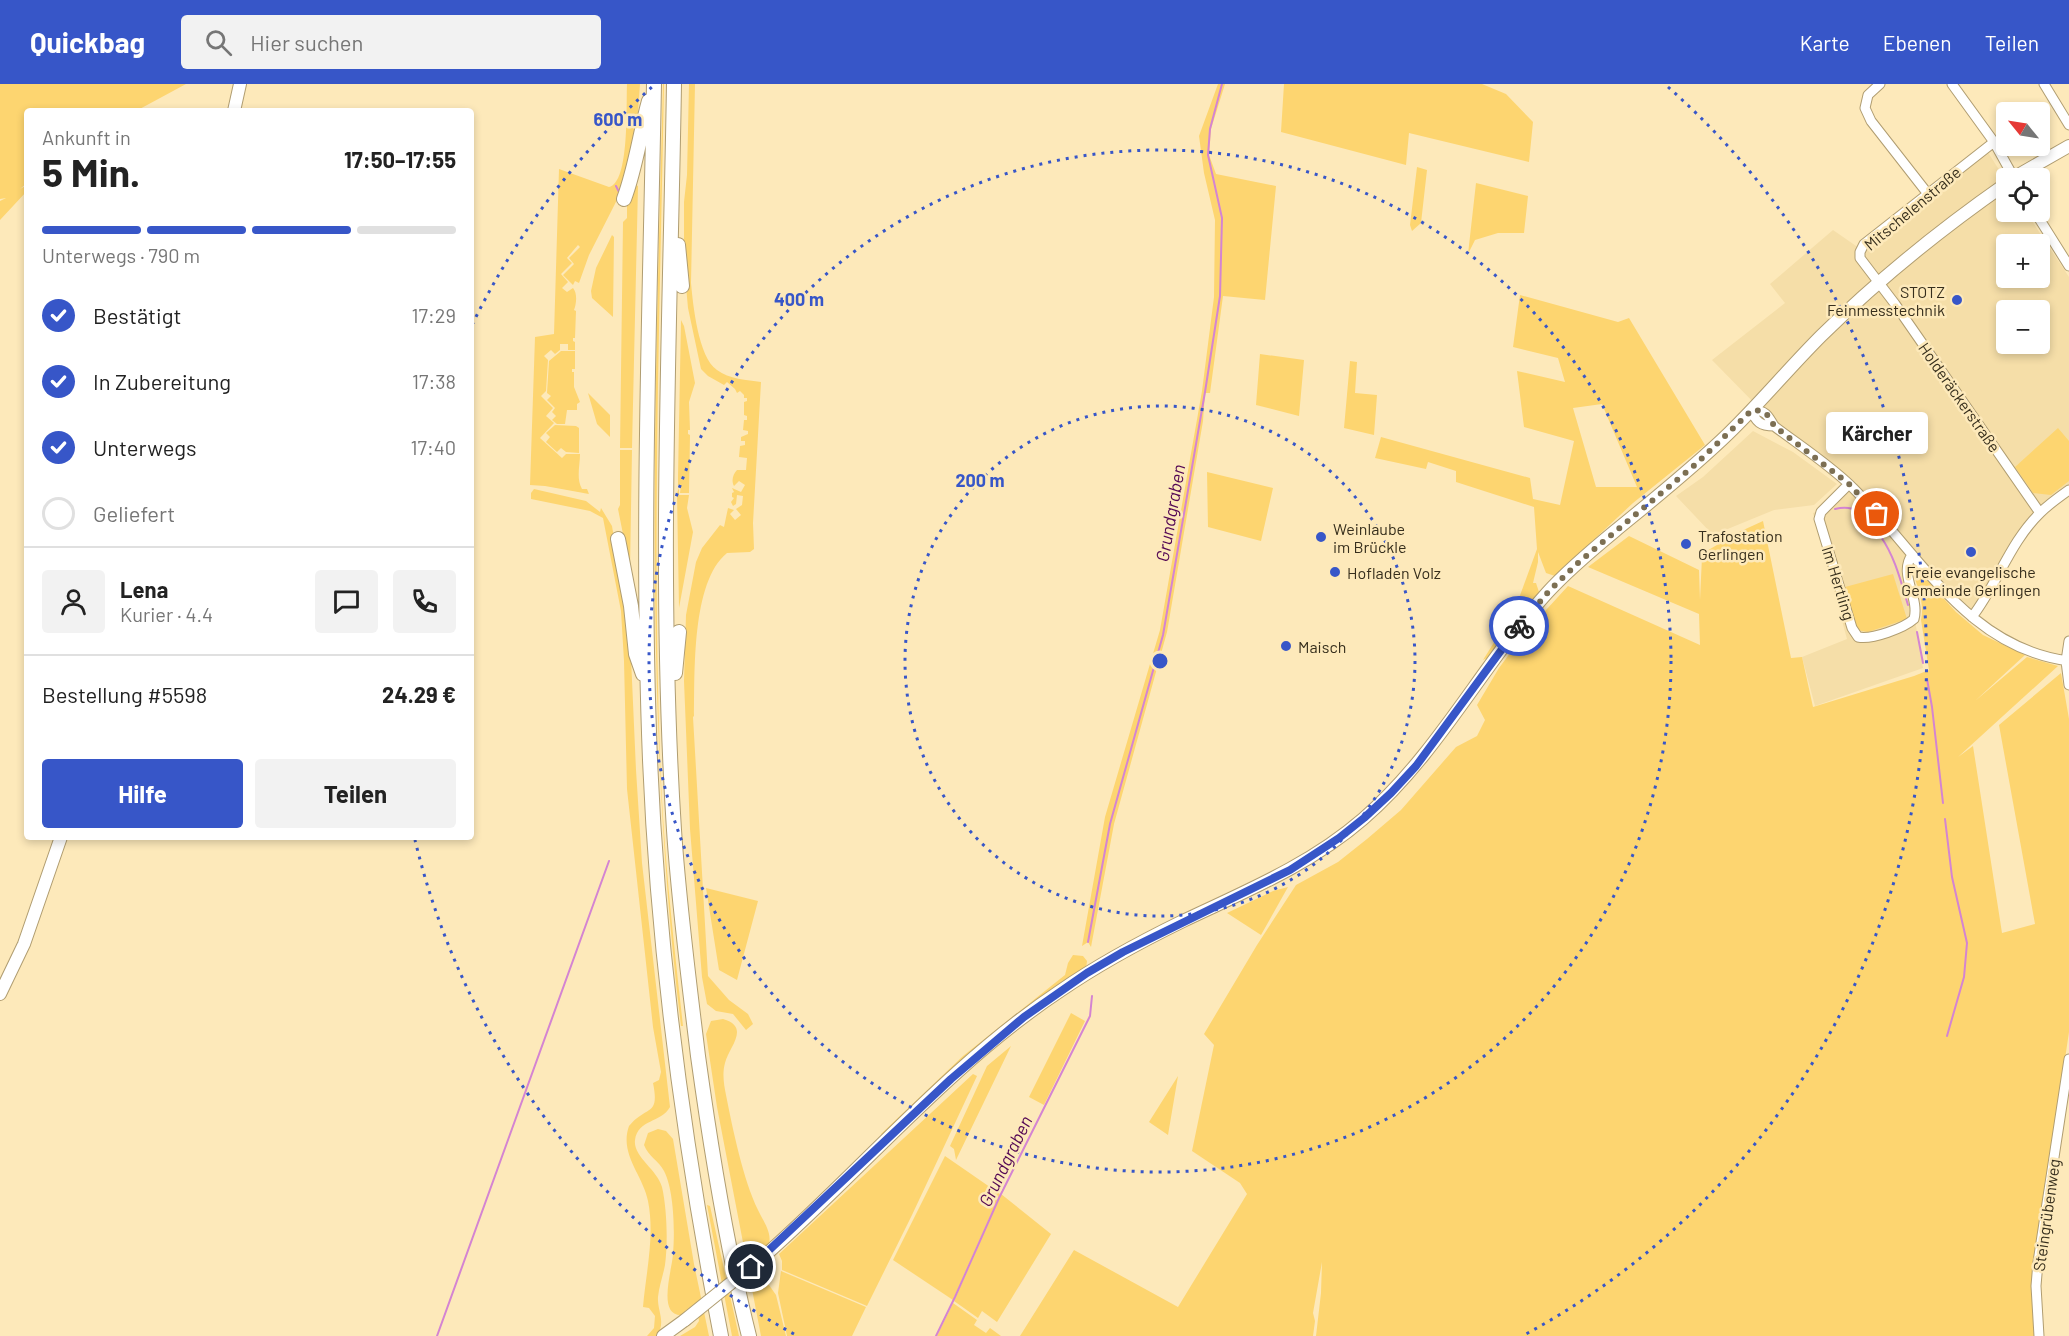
<!DOCTYPE html>
<html lang="de">
<head>
<meta charset="utf-8">
<style>
	:root { --surface:#fff; --page:#f2f2f2; --text:#222; --muted:#767676; --line:#e0e0e0; --accent:#3756c8 }
	body { margin:0; font-family:Barlow,sans-serif; background:var(--page); color:var(--text); height:100vh; display:flex; flex-direction:column; font-size:22px; white-space:nowrap }
	* { box-sizing:border-box; margin:0 }
	p { font-size:20px; color:var(--muted) }
	.icon { flex:none; width:33px; height:33px; fill:none; stroke:currentColor; stroke-width:2; stroke-linecap:round; stroke-linejoin:round }
	.map { position:relative; flex:1; overflow:hidden }
	.side { position:absolute; left:24px; top:24px; width:450px; height:732px; display:flex; flex-direction:column; background:var(--surface); border-radius:6px; box-shadow:0 3px 9px #0003 }
	.side>* { flex:none }
	.needle { width:39px; rotate:300deg }
	.buttons { position:absolute; left:1996px; top:18px; display:grid; gap:12px }
	.buttons a { display:grid; place-items:center; width:54px; height:54px; border-radius:6px; background:var(--surface); box-shadow:0 3px 9px #0003; font-size:30px }
	.pin { position:absolute; display:grid; place-items:center; width:51px; height:51px; color:#fff; margin:-26px; border:3px solid #fff; border-radius:50%; box-shadow:0 2px 6px #0007 }
	.courier { position:absolute; display:grid; place-items:center; width:60px; height:60px; margin:-30px; border:4px solid #3756c8; border-radius:50%; background:#fff; color:#222; box-shadow:0 2px 8px #0007 }
	.bubble { position:absolute; height:42px; border-radius:6px; background:var(--surface); box-shadow:0 3px 9px #0003; font-size:20px; font-weight:700; line-height:42px; text-align:center }
	.headline em { font-style:normal; font-weight:700 }
	.headline div { display:flex; flex-direction:column-reverse }
	.headline { display:flex; align-items:center; justify-content:space-between; height:102px; padding:0 18px }
	h1 { font-size:39px; font-weight:700; line-height:45px }
	.bar { display:grid; grid-template-columns:repeat(4,1fr); gap:9px 6px; align-content:center; height:72px; padding:0 18px }
	.bar i { height:8px; border-radius:4px; background:var(--line) }
	.bar .selected { background:var(--accent) }
	.bar p { grid-column:span 4 }
	.line { display:flex; align-items:center; gap:15px; padding:0 18px; border-top:2px solid var(--line) }
	.line div { flex:1 }
	.round { display:grid; place-items:center; flex:none; width:63px; height:63px; border-radius:6px; background:var(--page) }
	ol { padding:0 18px; list-style:none }
	li { display:flex; align-items:center; gap:18px; height:66px }
	li p { margin-inline-start:auto }
	li .icon { padding:6px; border-radius:50%; background:var(--accent); color:#fff; stroke-width:4 }
	li:last-child { color:var(--muted) }
	li i { width:33px; height:33px; border:3px solid var(--line); border-radius:50% }
	.button { display:flex; gap:12px; margin-top:auto; padding:12px 18px }
	.button a { flex:1; height:69px; border-radius:6px; background:var(--accent); color:#fff; font-size:24px; font-weight:700; line-height:69px; text-align:center }
	.button a+a { background:var(--page); color:var(--text) }
	header { display:flex; align-items:center; gap:36px; box-sizing:border-box; height:84px; padding:0 30px; background:var(--accent); color:#fff }
	header strong { font-size:28px }
	nav { display:flex; gap:33px; margin-inline-start:auto; font-size:21px }
	.search { width:420px; height:54px; background:var(--page); display:flex; align-items:center; gap:15px; box-sizing:border-box; padding:0 21px; border-radius:6px; color:var(--muted); font-size:22px }
	.map>svg:first-child { display:block }
</style>
</head>
<body>
<header>
<strong>Quickbag</strong>
<div class="search"><svg class="icon" aria-label="search" viewBox="0 0 24 24"><circle cx="10" cy="10" r="6"/><path d="M15 15l6 6"/></svg>Hier suchen</div>
<nav><a>Karte</a><a>Ebenen</a><a>Teilen</a></nav>
</header>
<div class="map">
<svg width="2069" height="1252" viewBox="0 0 2069 1252">
	<rect width="100%" height="100%" fill="#fde9ba"/>
	<path fill="#f5dea8" fill-rule="evenodd" d="M 1987,67 L 2007,98 L 2007,128 L 2026,128 L 2069,193 L 2069,405 L 2040,429 L 1972,525 L 1912,472 L 1907,488 L 1923,584 L 1815,622 L 1802,573 L 1847,555 L 1813,429 L 1834,422 L 1857,399 L 1762,327 L 1712,276 L 1785,219 L 1770,200 L 1833,146 L 1859,164 ZM 2007,160 L 2040,160 L 2040,194 L 2007,194 ZM 2007,226 L 2040,226 L 2040,260 L 2007,260 Z
		M 1753,347 L 1793,368 L 1837,400 L 1814,421 L 1774,426 L 1713,451 L 1676,412 L 1703,393 Z"/>
	<path fill="#fdd570" fill-rule="evenodd" d="M 0,0 L 186,0 L 136,27 L 27,27 L 27,99 L 20,105 L 27,101 L 27,107 L 0,136 L 0,117 L 6,114 L 0,115 Z
		M 627,0 L 640,0 L 637,42 L 620,110 L 589,171 L 579,199 L 575,197 L 573,201 L 563,191 L 574,180 L 569,174 L 580,163 L 578,161 L 567,174 L 572,179 L 561,190 L 568,198 L 562,204 L 567,208 L 573,204 C 578,210 576,221 574,226 L 576,227 L 575,254 L 573,254 L 573,257 L 575,258 L 575,266 L 568,266 L 568,260 L 560,260 L 560,266 L 555,270 L 551,266 L 544,272 L 548,276 L 546,307 L 541,312 L 553,324 L 546,332 L 554,339 L 540,354 L 562,374 L 566,370 L 580,370 C 580,382 576,394 582,405 L 587,405 L 589,410 L 545,402 L 530,401 L 535,253 L 554,250 L 559,85 L 609,103 C 630,99 626,19 627,0 Z
		M 663,0 L 664,0 C 660,224 652,449 660,673 C 663,763 673,852 683,942 L 681,942 C 643,629 655,314 663,0 Z
		M 689,0 L 695,0 L 691,199 C 693,220 698,273 717,286 C 729,295 747,296 761,298 L 753,439 L 754,465 L 750,468 L 727,469 C 691,498 695,590 694,632 L 693,633 L 708,892 L 729,916 L 748,930 L 753,940 L 746,946 L 733,930 L 716,927 L 707,920 L 702,893 L 690,745 L 684,597 L 686,531 L 696,478 L 702,464 L 720,441 L 724,443 L 728,424 L 734,426 L 730,430 L 735,436 L 741,431 L 736,425 L 742,421 L 743,412 L 737,411 L 736,420 L 733,422 L 731,418 L 734,414 L 732,413 L 732,409 L 734,408 L 732,404 L 741,408 L 745,401 L 739,397 L 734,402 C 731,397 733,390 737,386 L 746,386 L 747,374 L 739,373 L 740,362 L 745,361 L 745,357 L 741,357 L 741,353 L 748,350 L 748,347 L 743,346 L 744,336 L 747,336 L 747,332 L 744,331 L 744,318 L 747,317 L 747,314 L 744,314 L 744,311 L 740,307 L 737,309 L 735,305 L 727,298 L 724,301 L 708,292 L 701,285 L 688,224 L 684,180 L 684,118 L 687,91 Z
		M 1218,0 L 1225,0 L 1211,45 L 1209,71 L 1216,90 L 1276,102 L 1265,216 L 1223,212 L 1210,309 L 1205,309 L 1203,337 L 1167,548 L 1114,740 L 1091,863 L 1088,858 L 1082,862 L 1105,733 L 1160,546 L 1202,307 L 1214,213 L 1215,136 L 1204,89 L 1199,52 Z
		M 1284,0 L 1482,0 L 1506,10 L 1533,38 L 1529,78 L 1409,49 L 1406,81 L 1281,48 Z
		M 1417,83 L 1427,86 L 1421,139 L 1412,147 L 1410,141 Z
		M 1476,99 L 1528,112 L 1524,149 L 1498,149 L 1475,156 L 1468,170 Z
		M 636,101 L 638,102 L 632,364 L 620,364 L 623,138 L 627,134 L 627,118 Z
		M 612,151 L 614,153 L 613,233 L 592,214 L 591,207 L 596,184 Z
		M 1520,211 L 1618,238 L 1629,234 L 1705,361 L 1633,419 L 1555,492 L 1546,489 L 1538,468 L 1538,478 L 1533,499 L 1536,499 L 1539,508 L 1487,574 L 1483,576 L 1515,525 L 1537,465 L 1534,423 L 1456,398 L 1456,387 L 1428,378 L 1426,385 L 1375,374 L 1381,353 L 1530,394 L 1533,415 L 1560,421 L 1574,357 L 1524,343 L 1517,287 L 1565,298 L 1558,274 L 1513,263 ZM 1602,320 L 1637,403 L 1596,403 L 1573,324 Z
		M 681,236 L 684,242 L 695,299 L 689,318 L 690,346 L 688,346 L 688,350 L 690,351 L 689,409 L 680,409 L 681,401 L 678,401 L 678,393 Z
		M 561,267 L 575,267 L 575,285 L 572,285 L 572,288 L 574,288 L 574,303 L 580,318 L 577,320 L 577,326 L 567,326 L 565,340 L 557,340 L 552,336 L 556,332 L 552,328 L 555,324 L 547,316 L 551,312 L 547,309 L 549,277 Z
		M 1260,270 L 1304,276 L 1299,332 L 1256,321 Z
		M 1350,277 L 1357,278 L 1355,309 L 1377,311 L 1374,351 L 1344,344 Z
		M 588,309 L 610,331 L 610,353 L 597,340 Z
		M 555,341 L 576,342 L 579,344 L 579,369 L 566,368 L 561,364 L 557,368 L 546,358 L 550,353 L 546,349 Z
		M 2058,344 L 2069,357 L 2069,397 L 2051,411 L 2033,409 L 2015,383 Z
		M 620,366 L 632,366 L 630,485 L 618,425 L 620,421 Z
		M 1207,388 L 1273,404 L 1261,457 L 1208,443 Z
		M 679,404 L 679,411 L 689,411 L 687,424 L 693,448 L 679,524 L 677,409 Z
		M 534,405 L 586,417 L 600,428 L 601,424 L 612,442 L 630,551 L 636,686 L 642,779 L 670,1023 C 661,1039 638,1035 635,1056 C 633,1073 657,1085 662,1103 C 667,1125 668,1159 665,1181 C 663,1192 659,1202 658,1213 C 657,1227 667,1239 656,1252 L 647,1252 L 654,1244 L 655,1232 L 649,1224 L 643,1223 C 646,1188 655,1152 648,1117 C 643,1091 619,1070 629,1042 C 646,1021 660,1033 653,999 L 659,996 L 661,988 L 653,943 L 627,705 L 624,577 L 621,527 L 603,434 L 590,427 L 531,415 L 531,409 Z
		M 1763,437 L 1791,574 L 1802,573 L 1813,623 L 1914,592 L 1929,586 L 1921,536 C 1925,519 1917,502 1912,486 L 1915,483 L 1956,528 L 1983,551 L 2025,571 L 1975,617 L 2027,573 L 2058,582 L 1958,673 L 1973,662 L 2002,849 L 2035,840 L 1999,641 L 2061,589 L 2069,635 L 2069,948 L 2048,1089 L 2036,1252 L 1316,1252 L 1321,1209 L 1322,1178 L 1313,1229 L 1315,1237 L 1313,1252 L 1020,1252 L 1074,1166 L 1178,1223 L 1247,1110 L 1240,1099 L 1192,1067 L 1214,961 L 1204,950 L 1257,861 L 1296,801 L 1338,778 L 1367,755 L 1401,726 L 1456,663 L 1477,652 L 1485,636 L 1477,621 L 1499,584 L 1525,549 L 1568,502 L 1700,561 L 1699,530 L 1588,483 L 1629,452 L 1699,486 L 1700,516 L 1702,473 L 1705,468 L 1739,448 Z
		M 1893,490 L 1907,535 L 1868,548 L 1857,546 L 1845,503 Z
		M 1288,803 L 1261,851 L 1227,829 L 1273,807 Z
		M 706,804 L 758,817 L 737,896 L 719,886 Z
		M 1073,871 L 1083,872 L 1087,877 L 1086,885 L 885,1055 L 881,1050 L 963,972 L 1065,891 L 1068,879 Z
		M 1071,929 L 1085,937 L 1044,1021 L 1029,1013 Z
		M 723,935 C 751,943 729,963 725,979 C 722,990 724,1001 726,1011 C 733,1046 743,1095 758,1126 C 763,1137 772,1148 769,1160 L 751,1175 L 754,1193 L 764,1186 L 769,1201 L 776,1211 L 786,1252 L 761,1252 L 717,1023 L 706,950 L 711,937 Z
		M 1011,962 L 956,1076 L 954,1065 L 950,1062 L 987,982 Z
		M 973,990 L 977,992 L 912,1131 L 867,1222 L 782,1186 L 782,1177 L 779,1170 Z
		M 1178,992 L 1168,1051 L 1149,1038 Z
		M 658,1045 L 666,1047 L 673,1055 L 694,1180 L 709,1252 L 680,1252 L 695,1243 L 699,1237 L 696,1219 L 685,1227 L 684,1231 C 655,1235 673,1184 673,1169 C 675,1147 674,1106 664,1087 C 659,1077 648,1072 644,1061 L 648,1049 Z
		M 945,1072 L 1000,1110 L 953,1216 L 893,1176 Z
		M 1001,1110 L 1051,1150 L 997,1238 L 982,1227 L 978,1234 L 954,1217 Z
		M 707,1121 L 710,1122 L 739,1252 L 732,1252 Z
		M 781,1187 L 866,1223 L 852,1252 L 787,1252 L 778,1209 Z
		M 953,1219 L 977,1236 L 974,1241 L 986,1249 L 990,1244 L 1001,1252 L 937,1252 Z"/>
	<g fill="none" stroke-linecap="round" stroke-linejoin="round">
		<path stroke="#d484d2" stroke-width="2" d="M 616,102 L 619,108
			M 1835,425 C 1855,420 1865,430 1876,446
			M 1881,453 C 1895,473 1901,498 1908,521
			M 1917,548 L 1923,579
			M 1927,595 L 1932,623 L 1943,719
			M 1945,735 L 1952,793 L 1967,859 L 1964,893 L 1947,952
			M 1088,858 L 1110,740 L 1163,551 L 1205,308 L 1220,212 L 1222,134 L 1208,71 L 1210,45 L 1222,0
			M 437,1252 L 609,777
			M 936,1252 L 955,1213 L 999,1114 L 1090,932 L 1092,912"/>
		<g stroke="#b09d71" stroke-width="11">
			<path id="minor" d="M 1880,0 L 1868,11 L 1865,24 L 1871,37 L 1928,110
				M 1952,0 L 1994,58 L 2014,94
				M 2044,0 L 2069,41
				M 1994,58 L 1864,160 L 1860,168 L 1860,174 L 1895,220 L 2040,429
				M 2035,128 L 2069,182
				M 1774,342 C 1761,342 1755,338 1752,326 C 1765,326 1768,331 1774,342 C 1799,361 1827,379 1850,401 C 1918,467 1966,564 2069,577
				M 1849,400 L 1821,428 L 1819,435 L 1852,544 L 1858,553 C 1872,556 1904,544 1914,535 C 1920,513 1898,490 1912,471
				M 1972,533 C 1997,501 2010,458 2040,429 C 2049,420 2059,413 2069,406
				M 2069,557 L 2066,577 L 2069,601
				M 2039,1252 L 2036,1202 L 2038,1178 L 2069,975"/>
		</g>
		<g stroke="#b09d71" stroke-width="14">
			<path id="major" d="M 234,27 L 240,0
				M 2013,94 L 2069,62
				M 0,910 L 24,860 L 61,753
				M 762,1174 C 861,1087 950,980 1060,907 C 1099,880 1140,858 1183,837 C 1246,807 1310,781 1363,735 C 1438,670 1482,581 1547,509 C 1568,486 1592,466 1615,447 C 1654,415 1693,384 1729,349 C 1761,318 1789,284 1821,252 C 1879,195 1941,145 2007,99
				M 663,1252 L 685,1236"/>
		</g>
		<g stroke="#b09d71" stroke-width="16">
			<path id="highway" d="M 654,0 C 650,225 641,451 650,676 C 658,870 684,1062 721,1252
				M 674,0 C 670,248 658,498 674,746 C 679,822 689,897 698,972 C 711,1066 726,1161 749,1252
				M 624,115 C 636,83 640,49 649,17
				M 678,161 L 682,202
				M 618,455 L 631,522 L 636,570 L 643,590
				M 675,589 L 679,548"/>
		</g>
		<use href="#minor" stroke="#fff" stroke-width="9"/>
		<use href="#major" stroke="#fff" stroke-width="12"/>
		<use href="#highway" stroke="#fff" stroke-width="14"/>
		<g stroke="#b09d71" stroke-width="14" stroke-linecap="butt">
			<path id="major-bridge" d="M 685,1236 L 762,1174"/>
		</g>
		<use href="#major-bridge" stroke="#fff" stroke-width="12"/>
	</g>
	<g fill="none" stroke-linecap="round" stroke-linejoin="round">
		<path stroke="#7c6f53" stroke-width="6" stroke-dasharray="0 10.8" d="M 1519,542 L 1550,506 L 1579,478 L 1696,380 L 1752,326 C 1765,326 1769,331 1774,342 L 1849,400 L 1877,430"/>
		<path stroke="#3756c8" stroke-width="8" d="M 751,1183 L 951,995 L 1024,933 L 1087,889 L 1123,868 L 1290,786 L 1339,754 L 1364,734 L 1391,709 L 1416,682 L 1519,542"/>
	</g>
	<g fill="none" stroke="#3756c8" stroke-width="3" stroke-dasharray="3 6">
		<circle cx="1160" cy="577" r="255"/>
		<circle cx="1160" cy="577" r="511"/>
		<path d="M794 1250A766 766 0 0 1 415 756M472 241A766 766 0 0 1 652 3M1668 3A766 766 0 0 1 1526 1250"/>
	</g>
	<g fill="#3756c8" stroke="#fde9ba" stroke-width="2">
		<circle cx="1957" cy="216" r="6"/>
		<circle cx="1321" cy="453" r="6"/>
		<circle cx="1686" cy="460" r="6"/>
		<circle cx="1971" cy="468" r="6"/>
		<circle cx="1335" cy="488" r="6"/>
		<circle cx="1286" cy="562" r="6"/>
	</g>
	<g text-anchor="middle" dominant-baseline="central" stroke-width="5" stroke-linejoin="round" paint-order="stroke">
		<g font-size="16" fill="#362e1c" stroke="#fde9ba">
			<text transform="translate(1912 124) rotate(-40)">Mitschelenstraße</text>
			<text transform="translate(1960 313) rotate(55)">Holderäckerstraße</text>
			<text transform="translate(1839 499) rotate(73)">Im Hertling</text>
			<text transform="translate(2046 1131) rotate(-82)">Steingrübenweg</text>
		</g>
		<g font-size="16" fill="#362e1c" stroke="#fde9ba" text-anchor="start">
			<text x="1945" y="207" text-anchor="end">STOTZ<tspan x="1945" dy="18">Feinmesstechnik</tspan></text>
			<text x="1333" y="444">Weinlaube<tspan x="1333" dy="18">im Brückle</tspan></text>
			<text x="1698" y="451">Trafostation<tspan x="1698" dy="18">Gerlingen</tspan></text>
			<text x="1971" y="487" text-anchor="middle">Freie evangelische<tspan x="1971" dy="18">Gemeinde Gerlingen</tspan></text>
			<text x="1347" y="488">Hofladen Volz</text>
			<text x="1298" y="562">Maisch</text>
		</g>
		<g font-size="18" font-style="italic" fill="#530754" stroke="#fde9ba">
			<text transform="translate(1170 429) rotate(-80)">Grundgraben</text>
			<text transform="translate(1005 1077) rotate(-64)">Grundgraben</text>
		</g>
	</g>
	<circle cx="1160" cy="577" r="9" fill="#3756c8" stroke="#fde9ba" stroke-width="3"/>
	<g font-size="18" text-anchor="middle" font-weight="bold" fill="#3756c8" stroke="#fde9ba" stroke-width="5" stroke-linejoin="round" paint-order="stroke">
		<text x="618" y="42">600 m</text>
		<text x="799" y="222">400 m</text>
		<text x="980" y="403">200 m</text>
	</g>
</svg>
<div class="buttons">
<a><svg class="needle" viewBox="-14 -14 28 28"><path d="M0-13l5 13h-10z" fill="#e53935"/><path d="M0 13l5-13h-10z" fill="#767676"/></svg></a>
<a><svg class="icon" aria-label="locate" viewBox="0 0 24 24"><circle cx="12" cy="12" r="6"/><path d="M12 2v4M12 18v4M2 12h4M18 12h4"/></svg></a>
<a>+</a>
<a>−</a>
</div>
<div class="pin" style="left:1877px;top:430px;background:#ea580c"><svg class="icon" aria-label="bag" viewBox="0 0 24 24"><path d="M5 8h14l-1 12H6zM9 8a3 3 0 0 1 6 0"/></svg></div>
<div class="pin" style="left:751px;top:1183px;background:#1f2937"><svg class="icon" aria-label="home" viewBox="0 0 24 24"><path d="M3 11l9-7 9 7M6 9v11h12V9"/></svg></div>
<div class="courier" style="left:1519px;top:542px"><svg class="icon" aria-label="bike" viewBox="0 0 24 24"><circle cx="6" cy="16" r="4"/><circle cx="18" cy="16" r="4"/><path d="M6 16l4-8h5l3 8M10 8l3 8H6M13 5h3"/></svg></div>
<div class="bubble" style="left:1826px;top:328px;width:102px">Kärcher</div>
<section class="side">
<div class="headline"><div><h1>5 Min.</h1><p>Ankunft in</p></div><em>17:50–17:55</em></div>
<div class="bar"><i class="selected"></i><i class="selected"></i><i class="selected"></i><i></i><p>Unterwegs · 790 m</p></div>
<ol>
<li><svg class="icon" aria-label="check" viewBox="0 0 24 24"><path d="M5 12l5 5 9-10"/></svg>Bestätigt<p>17:29</p></li>
<li><svg class="icon" aria-label="check" viewBox="0 0 24 24"><path d="M5 12l5 5 9-10"/></svg>In Zubereitung<p>17:38</p></li>
<li><svg class="icon" aria-label="check" viewBox="0 0 24 24"><path d="M5 12l5 5 9-10"/></svg>Unterwegs<p>17:40</p></li>
<li><i></i>Geliefert</li>
</ol>
<div class="line" style="height:108px"><a class="round"><svg class="icon" aria-label="person" viewBox="0 0 24 24"><circle cx="12" cy="8" r="4"/><path d="M4 21q1-7 8-7t8 7"/></svg></a><div><b>Lena</b><p>Kurier · 4.4</p></div><a class="round"><svg class="icon" aria-label="chat" viewBox="0 0 24 24"><path d="M4 5h16v11H9l-5 4z"/></svg></a><a class="round"><svg class="icon" aria-label="phone" viewBox="0 0 24 24"><path d="M5 4h4l2 5-3 2q2 4 5 5l2-3 5 2v4C11 20 4 13 5 4z"/></svg></a></div>
<div class="line" style="height:78px"><div>Bestellung #5598</div><b>24.29 €</b></div>
<div class="button"><a>Hilfe</a><a>Teilen</a></div>
</section>
</div>
</body>
</html>
